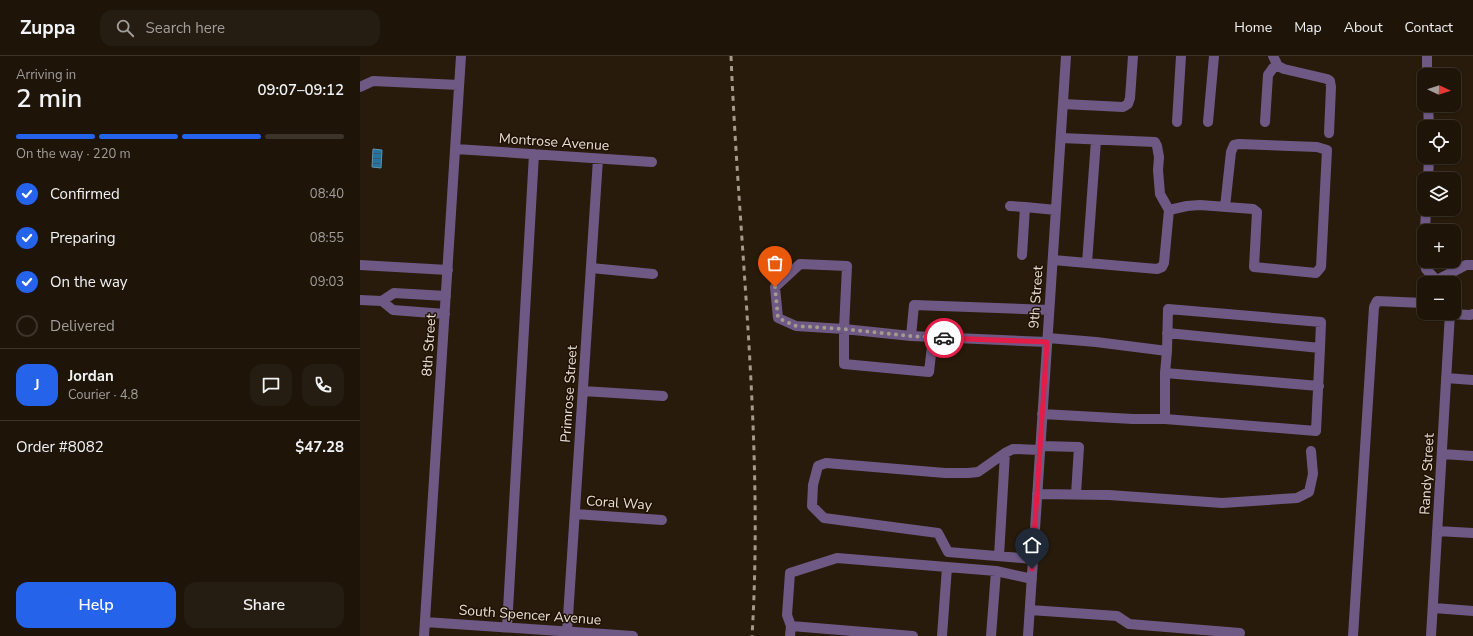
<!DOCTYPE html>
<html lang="en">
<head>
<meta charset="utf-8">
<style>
	:root { --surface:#1e1408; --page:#261d12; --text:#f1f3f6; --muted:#a19e9c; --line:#3c3329; --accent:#2563eb }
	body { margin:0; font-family:"Nunito Sans",sans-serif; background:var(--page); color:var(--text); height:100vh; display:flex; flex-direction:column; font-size:15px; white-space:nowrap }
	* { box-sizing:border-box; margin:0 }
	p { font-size:13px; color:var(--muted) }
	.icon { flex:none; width:22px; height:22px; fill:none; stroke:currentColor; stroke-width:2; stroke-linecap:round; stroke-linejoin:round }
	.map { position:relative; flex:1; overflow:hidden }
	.side { display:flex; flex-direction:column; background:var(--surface); width:360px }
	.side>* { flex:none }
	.needle { width:26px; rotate:94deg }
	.tools { position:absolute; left:1057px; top:12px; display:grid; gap:8px }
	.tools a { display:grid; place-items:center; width:44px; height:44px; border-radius:8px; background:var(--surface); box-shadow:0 1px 3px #0004,0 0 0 1px var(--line); font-size:20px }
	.pin { position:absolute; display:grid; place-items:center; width:34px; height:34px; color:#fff; margin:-41px -17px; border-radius:50% 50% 50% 0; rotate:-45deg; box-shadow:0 0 4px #0007 }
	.pin .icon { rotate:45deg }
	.courier { position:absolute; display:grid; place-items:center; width:40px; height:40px; margin:-20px; border:3px solid #e11d48; border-radius:50%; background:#fff; color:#222; box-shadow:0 1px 5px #0007 }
	.head em { font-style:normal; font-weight:600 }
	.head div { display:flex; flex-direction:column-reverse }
	.head { display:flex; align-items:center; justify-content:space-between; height:68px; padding:0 16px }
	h1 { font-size:26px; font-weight:600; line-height:30px }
	.bar { display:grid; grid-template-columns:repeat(4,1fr); gap:6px 4px; align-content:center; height:48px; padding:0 16px }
	.bar i { height:5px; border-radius:3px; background:var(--line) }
	.bar .on { background:var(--accent) }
	.bar p { grid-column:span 4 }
	.line { display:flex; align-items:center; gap:10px; padding:0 16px; border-top:1px solid var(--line) }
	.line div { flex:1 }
	.round { display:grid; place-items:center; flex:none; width:42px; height:42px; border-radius:12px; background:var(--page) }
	ol { padding:0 16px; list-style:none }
	li { display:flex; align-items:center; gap:12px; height:44px }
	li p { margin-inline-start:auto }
	li .icon { padding:4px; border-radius:50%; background:var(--accent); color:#fff; stroke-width:4 }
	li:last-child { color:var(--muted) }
	li i { width:22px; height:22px; border:2px solid var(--line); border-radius:50% }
	.action { display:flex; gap:8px; margin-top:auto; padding:8px 16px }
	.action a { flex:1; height:46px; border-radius:12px; background:var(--accent); color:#fff; font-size:16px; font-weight:600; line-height:46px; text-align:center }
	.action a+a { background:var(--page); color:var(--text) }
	header { display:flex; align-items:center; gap:24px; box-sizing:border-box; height:56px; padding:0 20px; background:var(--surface); border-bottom:1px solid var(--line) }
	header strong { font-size:19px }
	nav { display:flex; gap:22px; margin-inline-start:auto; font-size:14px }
	.search { width:280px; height:36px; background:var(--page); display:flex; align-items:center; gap:10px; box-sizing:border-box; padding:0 14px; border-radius:12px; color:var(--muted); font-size:15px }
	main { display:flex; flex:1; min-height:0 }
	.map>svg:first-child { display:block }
</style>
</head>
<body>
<header>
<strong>Zuppa</strong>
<div class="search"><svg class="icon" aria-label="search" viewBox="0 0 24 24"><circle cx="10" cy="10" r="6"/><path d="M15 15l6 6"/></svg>Search here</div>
<nav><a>Home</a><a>Map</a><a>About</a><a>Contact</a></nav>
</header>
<main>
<section class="side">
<div class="head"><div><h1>2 min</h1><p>Arriving in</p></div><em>09:07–09:12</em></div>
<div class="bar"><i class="on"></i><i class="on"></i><i class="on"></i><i></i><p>On the way · 220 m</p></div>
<ol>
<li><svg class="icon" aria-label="check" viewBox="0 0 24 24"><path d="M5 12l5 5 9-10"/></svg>Confirmed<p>08:40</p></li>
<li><svg class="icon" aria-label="check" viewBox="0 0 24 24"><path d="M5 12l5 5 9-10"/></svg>Preparing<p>08:55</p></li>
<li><svg class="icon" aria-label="check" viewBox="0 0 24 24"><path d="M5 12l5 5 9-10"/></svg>On the way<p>09:03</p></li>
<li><i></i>Delivered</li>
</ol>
<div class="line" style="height:72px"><b class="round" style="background:var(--accent);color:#fff">J</b><div><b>Jordan</b><p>Courier · 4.8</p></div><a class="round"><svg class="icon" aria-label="chat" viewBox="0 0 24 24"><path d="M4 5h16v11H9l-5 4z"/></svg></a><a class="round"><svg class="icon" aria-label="phone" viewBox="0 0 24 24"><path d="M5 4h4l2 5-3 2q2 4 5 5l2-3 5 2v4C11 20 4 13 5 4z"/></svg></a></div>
<div class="line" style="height:52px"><div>Order #8082</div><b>$47.28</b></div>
<div class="action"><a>Help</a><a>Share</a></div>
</section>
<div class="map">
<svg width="1113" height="580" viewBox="0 0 1113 580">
	<defs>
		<pattern id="water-rules" width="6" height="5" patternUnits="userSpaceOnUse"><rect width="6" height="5" fill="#25739e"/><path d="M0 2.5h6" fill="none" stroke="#345d74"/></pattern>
	</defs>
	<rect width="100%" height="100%" fill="#281b0b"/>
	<path fill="url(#water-rules)" stroke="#6093ae" d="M 13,93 L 22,94 L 21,112 L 12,111 Z"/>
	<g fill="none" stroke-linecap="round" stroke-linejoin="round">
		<path stroke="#6e5984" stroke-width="10" d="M 913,0 L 918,10 L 924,13 L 967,23 L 970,25 L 971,31 L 969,77
			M 1067,0 L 1067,19
			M 0,31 L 13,25 L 99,29
			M 703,48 L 763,51 L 768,48 L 770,42 L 773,0
			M 1068,49 L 1069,71
			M 817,66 L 821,0
			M 848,66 L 854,0
			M 905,66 L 908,19 L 913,12 L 918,10
			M 96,93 L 292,106
			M 1068,123 L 1069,101
			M 650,150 L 665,151
			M 809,154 L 827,150 L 840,149 L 893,153 L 897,156 L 894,211 L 956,217 L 961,211 L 967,94 L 957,91 L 879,88 L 874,89 L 871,96 L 865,151
			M 1065,175 L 1066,153
			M 1064,189 L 1064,203
			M 662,199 L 665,151 L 696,154
			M 693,204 L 797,213 L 802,211 L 804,207 L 809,154 L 800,138 L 798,114 L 799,101 L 797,90 L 795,86 L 701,82
			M 1064,205 L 1066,213 L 1079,227
			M 727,207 L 736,84
			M 0,209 L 88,214
			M 231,212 L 293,218
			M 1077,224 L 1106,209 L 1113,209
			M 0,244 L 22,245 L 33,254 L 85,258
			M 22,245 L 34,237 L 86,240
			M 1090,258 L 1110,259 L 1113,258
			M 551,280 L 484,273 L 436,270 L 418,262 L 415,231 L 440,208 L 487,210 L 484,273 L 484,308 L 569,316 L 573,281
			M 688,282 L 736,286 L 807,295 L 805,317 L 805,363
			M 687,286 L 551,280 L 554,249 L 689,254
			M 807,295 L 808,253 L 961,266 L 960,292
			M 805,317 L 959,330
			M 1086,322 L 1113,324
			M 223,335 L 303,340
			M 682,358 L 773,363 L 805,363 L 956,375 L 960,292 L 807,277
			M 681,390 L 719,391 L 716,438
			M 1082,398 L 1113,400
			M 677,438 L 749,439 L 862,447 L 937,442 L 949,436 L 953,418 L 951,395
			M 215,458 L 302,464
			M 1077,475 L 1113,477
			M 639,500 L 645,397
			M 673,503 L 588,496 L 578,477 L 464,462 L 452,450 L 453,429 L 458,410 L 466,407 L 585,417 L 608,417 L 618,416 L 645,397 L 653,393 L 680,394
			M 1074,552 L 1113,555
			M 670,554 L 757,560 L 769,568 L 880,577
			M 65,566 L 273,580
			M 431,570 L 427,559 L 430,517 L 477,502 L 587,511
			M 147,571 L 174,98
			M 207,576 L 238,103
			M 64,580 L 101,0
			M 430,580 L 431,570 L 553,580
			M 582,580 L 587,511 L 636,515 L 672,523
			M 631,580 L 636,515
			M 668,580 L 706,0
			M 993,580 L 1014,251 L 1017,245 L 1064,247
			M 1071,580 L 1090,257"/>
		<path stroke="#a3998d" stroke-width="3" stroke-dasharray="5 5" stroke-linecap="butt" d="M 371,0 C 379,193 404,386 392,580"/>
	</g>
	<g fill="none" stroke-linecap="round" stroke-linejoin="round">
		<path stroke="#a59a8e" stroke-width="4" stroke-dasharray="0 7.2" d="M 415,231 L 418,262 L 436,270 L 484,273 L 551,280 L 584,282"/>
		<path stroke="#e11d48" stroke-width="5" d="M 584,282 L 687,286 L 672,513"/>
	</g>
	<g text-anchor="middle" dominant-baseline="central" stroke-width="3" stroke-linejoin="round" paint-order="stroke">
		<g font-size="14" fill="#e8dfd5" stroke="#1f1204">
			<text transform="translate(194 86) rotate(4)">Montrose Avenue</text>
			<text transform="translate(676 241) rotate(-86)">9th Street</text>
			<text transform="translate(69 289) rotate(-86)">8th Street</text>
			<text transform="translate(209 338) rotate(-86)">Primrose Street</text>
			<text transform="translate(1067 418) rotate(-87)">Randy Street</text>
			<text transform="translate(259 447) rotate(4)">Coral Way</text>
			<text transform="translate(170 559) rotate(4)">South Spencer Avenue</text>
		</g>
	</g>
</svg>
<div class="tools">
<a><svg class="needle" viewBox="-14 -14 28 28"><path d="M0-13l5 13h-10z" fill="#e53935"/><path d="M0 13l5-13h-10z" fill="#a19e9c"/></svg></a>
<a><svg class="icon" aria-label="locate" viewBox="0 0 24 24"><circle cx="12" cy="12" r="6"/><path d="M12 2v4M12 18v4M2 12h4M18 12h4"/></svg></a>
<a><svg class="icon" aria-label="layers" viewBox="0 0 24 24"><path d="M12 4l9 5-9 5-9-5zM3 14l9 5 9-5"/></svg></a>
<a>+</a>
<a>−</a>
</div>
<div class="pin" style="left:415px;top:231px;background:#ea580c"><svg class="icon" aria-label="bag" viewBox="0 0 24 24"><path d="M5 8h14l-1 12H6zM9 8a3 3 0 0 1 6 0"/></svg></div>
<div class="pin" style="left:672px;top:513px;background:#1f2937"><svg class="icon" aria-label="home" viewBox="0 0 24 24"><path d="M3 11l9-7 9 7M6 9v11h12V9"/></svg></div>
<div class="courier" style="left:584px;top:282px"><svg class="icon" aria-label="car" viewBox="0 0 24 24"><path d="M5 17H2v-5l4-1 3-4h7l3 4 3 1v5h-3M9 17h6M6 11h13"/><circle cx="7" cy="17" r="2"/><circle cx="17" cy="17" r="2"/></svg></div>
</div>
</main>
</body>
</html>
